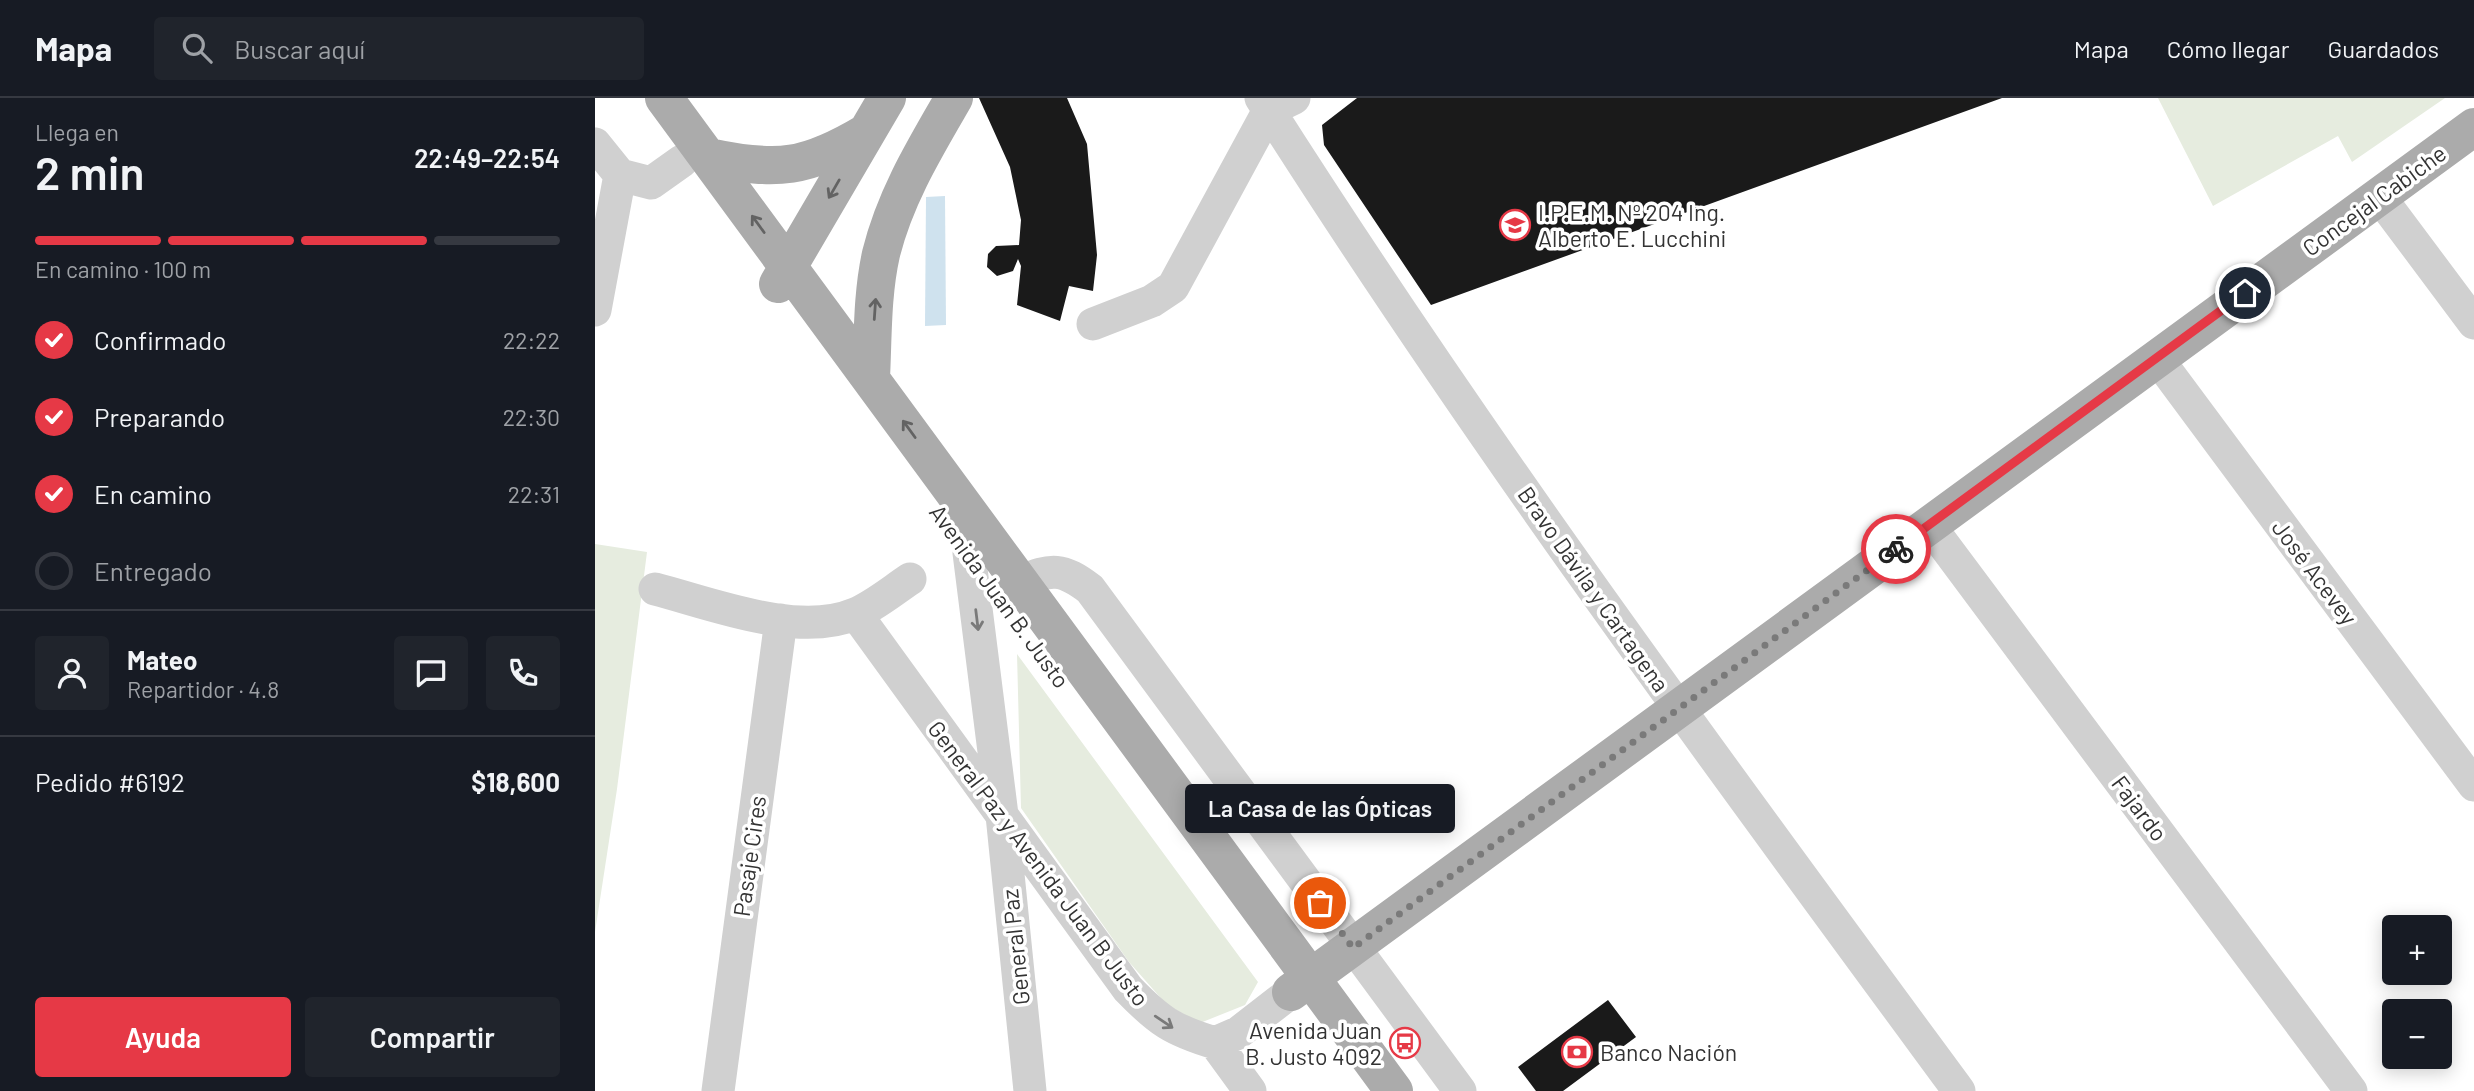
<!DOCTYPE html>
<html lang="es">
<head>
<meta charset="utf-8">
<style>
	:root { --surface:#171b24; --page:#20242c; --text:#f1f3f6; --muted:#9ea1a6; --line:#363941; --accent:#e63946 }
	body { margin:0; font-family:Barlow,sans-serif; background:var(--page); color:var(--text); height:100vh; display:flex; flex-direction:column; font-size:26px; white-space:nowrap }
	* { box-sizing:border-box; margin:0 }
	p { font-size:23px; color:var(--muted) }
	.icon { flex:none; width:38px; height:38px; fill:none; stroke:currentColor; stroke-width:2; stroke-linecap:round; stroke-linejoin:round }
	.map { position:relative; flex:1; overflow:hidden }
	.drawer { display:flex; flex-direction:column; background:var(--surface); width:595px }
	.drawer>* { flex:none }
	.controls { position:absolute; left:1787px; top:817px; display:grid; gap:14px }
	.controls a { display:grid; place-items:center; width:70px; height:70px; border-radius:7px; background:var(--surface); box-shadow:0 4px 18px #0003; font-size:35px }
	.pin { position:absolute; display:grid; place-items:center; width:60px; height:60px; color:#fff; margin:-30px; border:4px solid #fff; border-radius:50%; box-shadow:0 2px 7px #0007 }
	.courier { position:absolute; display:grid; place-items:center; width:70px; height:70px; margin:-35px; border:5px solid #e63946; border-radius:50%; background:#fff; color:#222; box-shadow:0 2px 9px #0007 }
	.bubble { position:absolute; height:49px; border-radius:7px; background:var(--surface); box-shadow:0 4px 18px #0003; font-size:23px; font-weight:600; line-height:49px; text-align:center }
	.summary em { font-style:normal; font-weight:600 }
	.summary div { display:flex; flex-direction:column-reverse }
	.summary { display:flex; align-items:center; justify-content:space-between; height:119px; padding:0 35px }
	h1 { font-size:46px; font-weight:600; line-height:52px }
	.bar { display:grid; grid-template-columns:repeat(4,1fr); gap:10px 7px; align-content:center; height:84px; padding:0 35px }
	.bar i { height:9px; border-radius:5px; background:var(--line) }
	.bar .current { background:var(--accent) }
	.bar p { grid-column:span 4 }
	.line { display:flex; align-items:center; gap:18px; padding:0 35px; border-top:2px solid var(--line) }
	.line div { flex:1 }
	.round { display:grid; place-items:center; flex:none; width:74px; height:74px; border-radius:7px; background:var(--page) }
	ol { padding:0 35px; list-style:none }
	li { display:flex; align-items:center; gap:21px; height:77px }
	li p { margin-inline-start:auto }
	li .icon { padding:7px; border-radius:50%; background:var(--accent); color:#fff; stroke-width:4 }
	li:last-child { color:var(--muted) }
	li i { width:38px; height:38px; border:4px solid var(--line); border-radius:50% }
	.action { display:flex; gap:14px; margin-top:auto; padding:14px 35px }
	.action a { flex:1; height:80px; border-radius:7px; background:var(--accent); color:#fff; font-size:28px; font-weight:600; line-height:80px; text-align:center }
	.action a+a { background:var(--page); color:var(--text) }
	header { display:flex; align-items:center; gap:42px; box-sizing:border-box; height:98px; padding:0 35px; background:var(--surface); border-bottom:2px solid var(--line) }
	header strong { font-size:33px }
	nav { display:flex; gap:38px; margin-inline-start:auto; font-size:24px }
	.search { width:490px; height:63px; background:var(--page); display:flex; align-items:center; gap:18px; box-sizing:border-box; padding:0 24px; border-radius:7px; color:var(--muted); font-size:26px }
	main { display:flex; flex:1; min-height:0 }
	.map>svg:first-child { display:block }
</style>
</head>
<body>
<header>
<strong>Mapa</strong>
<div class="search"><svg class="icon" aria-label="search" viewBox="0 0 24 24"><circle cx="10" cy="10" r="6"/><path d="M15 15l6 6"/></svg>Buscar aquí</div>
<nav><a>Mapa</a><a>Cómo llegar</a><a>Guardados</a></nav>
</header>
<main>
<section class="drawer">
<div class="summary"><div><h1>2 min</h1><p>Llega en</p></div><em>22:49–22:54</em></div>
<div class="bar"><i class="current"></i><i class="current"></i><i class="current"></i><i></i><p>En camino · 100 m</p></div>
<ol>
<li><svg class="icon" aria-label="check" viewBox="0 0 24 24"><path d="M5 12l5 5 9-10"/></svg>Confirmado<p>22:22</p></li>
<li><svg class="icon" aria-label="check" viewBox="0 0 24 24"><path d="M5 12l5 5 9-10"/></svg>Preparando<p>22:30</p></li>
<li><svg class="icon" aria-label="check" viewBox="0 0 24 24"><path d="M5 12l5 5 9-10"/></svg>En camino<p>22:31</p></li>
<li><i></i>Entregado</li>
</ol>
<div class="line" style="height:126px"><a class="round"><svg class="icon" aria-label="person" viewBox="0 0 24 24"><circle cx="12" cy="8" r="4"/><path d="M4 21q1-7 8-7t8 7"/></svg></a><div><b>Mateo</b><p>Repartidor · 4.8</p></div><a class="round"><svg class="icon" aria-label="chat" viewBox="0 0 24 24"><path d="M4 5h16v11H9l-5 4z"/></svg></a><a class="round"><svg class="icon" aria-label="phone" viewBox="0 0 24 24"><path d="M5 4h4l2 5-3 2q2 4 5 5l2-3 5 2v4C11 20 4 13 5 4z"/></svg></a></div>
<div class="line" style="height:91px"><div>Pedido #6192</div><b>$18,600</b></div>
<div class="action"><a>Ayuda</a><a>Compartir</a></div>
</section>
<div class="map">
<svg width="1879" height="993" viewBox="0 0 1879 993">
	<rect width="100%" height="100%" fill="#fff"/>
	<path fill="#e6ecdf" d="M 1563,0 L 1850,0 L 1757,64 L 1743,38 L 1618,108 Z
		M 0,446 L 52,454 L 22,691 L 0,834 Z
		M 422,556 L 663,884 L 650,907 L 605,925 L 572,907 L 534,864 L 426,710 Z"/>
	<path fill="#cfe2ee" d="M 350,98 L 351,227 L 330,228 L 331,99 Z"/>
	<path fill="#1a1a1a" d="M 384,0 L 472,0 L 492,46 L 502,157 L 498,193 L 474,188 L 465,223 L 422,207 L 426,168 L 423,161 L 418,173 L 402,178 L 392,169 L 393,156 L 401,148 L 424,147 L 426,122 L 415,69 Z
		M 762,0 L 1407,0 L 836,207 L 729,47 L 727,27 Z
		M 1013,902 L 1041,939 L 968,993 L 941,993 L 923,969 Z"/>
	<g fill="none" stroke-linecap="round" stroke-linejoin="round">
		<path stroke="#d0d0d0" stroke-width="33" d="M 666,0 C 883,342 1124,667 1364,993
			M 674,12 L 699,0
			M 0,46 L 25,77 L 56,85 L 87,63
			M 1784,98 L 1879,225
			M 0,212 L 25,77
			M 498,226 L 557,203 L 578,189 L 674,12
			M 1562,260 L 1879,687
			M 1334,427 L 1756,993
			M 374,455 L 407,717 L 435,993
			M 425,484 C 457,470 467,470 495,491 L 865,993
			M 60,491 C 118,506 203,540 260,516 C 279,508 297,493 315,481
			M 261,516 L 533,891 C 564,923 577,932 620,945 L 643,935 L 696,894
			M 620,945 L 655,993
			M 123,993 L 186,522"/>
		<path stroke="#ababab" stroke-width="38" d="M 69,0 L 799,993
			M 114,59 C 183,74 212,70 272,34
			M 183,186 L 292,0
			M 276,280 C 278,239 277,196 286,156 C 300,99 330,50 359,0
			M 696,894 L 1879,29"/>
	</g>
	<defs><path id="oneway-shaft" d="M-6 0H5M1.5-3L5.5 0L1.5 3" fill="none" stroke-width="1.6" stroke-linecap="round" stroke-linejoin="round" transform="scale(1.75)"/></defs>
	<g stroke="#636363">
		<use href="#oneway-shaft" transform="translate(239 91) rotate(120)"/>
		<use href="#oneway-shaft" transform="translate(163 126) rotate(-126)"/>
		<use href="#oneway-shaft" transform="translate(280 211) rotate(-86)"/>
		<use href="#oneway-shaft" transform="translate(314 331) rotate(-126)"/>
	</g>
	<g stroke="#7a7a7a">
		<use href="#oneway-shaft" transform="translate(382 522) rotate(83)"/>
		<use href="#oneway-shaft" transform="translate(569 924) rotate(34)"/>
	</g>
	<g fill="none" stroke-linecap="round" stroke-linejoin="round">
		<path stroke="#7a7a7a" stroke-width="7" stroke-dasharray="0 12.6" d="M 725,805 L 758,850 L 1301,451"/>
		<path stroke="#e63946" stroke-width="9" d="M 1301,451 L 1650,195"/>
	</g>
	<defs>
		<g id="university-ring" transform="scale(1.575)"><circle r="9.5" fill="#fff" stroke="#e63946" stroke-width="1.5"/><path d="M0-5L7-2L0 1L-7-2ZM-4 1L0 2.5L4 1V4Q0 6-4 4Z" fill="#e63946"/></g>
		<g id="bus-ring" transform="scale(1.575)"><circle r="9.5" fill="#fff" stroke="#e63946" stroke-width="1.5"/><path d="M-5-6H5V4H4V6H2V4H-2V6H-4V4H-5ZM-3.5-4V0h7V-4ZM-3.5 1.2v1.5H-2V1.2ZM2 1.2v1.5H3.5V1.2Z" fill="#e63946"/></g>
		<g id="bank-ring" transform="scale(1.575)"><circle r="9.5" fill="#fff" stroke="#e63946" stroke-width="1.5"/><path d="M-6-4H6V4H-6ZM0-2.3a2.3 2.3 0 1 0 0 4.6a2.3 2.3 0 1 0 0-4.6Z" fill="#e63946"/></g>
	</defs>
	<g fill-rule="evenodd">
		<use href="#university-ring" x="920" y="127"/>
		<use href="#bus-ring" x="810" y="945"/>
		<use href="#bank-ring" x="982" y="954"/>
	</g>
	<g text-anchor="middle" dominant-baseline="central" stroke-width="7" stroke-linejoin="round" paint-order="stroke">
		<g font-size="23" fill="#333" stroke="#fff">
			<text transform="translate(1779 102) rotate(-36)">Concejal Cabiche</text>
			<text transform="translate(1720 474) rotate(53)">José Acevey</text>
			<text transform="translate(999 491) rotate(55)">Bravo Dávila y Cartagena</text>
			<text transform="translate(405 498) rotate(54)">Avenida Juan B. Justo</text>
			<text transform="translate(1545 710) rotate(53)">Fajardo</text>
			<text transform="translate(154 758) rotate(-82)">Pasaje Cires</text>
			<text transform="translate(444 765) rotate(53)">General Paz y Avenida Juan B Justo</text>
			<text transform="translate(420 849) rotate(-96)">General Paz</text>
		</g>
		<g font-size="23" fill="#333" stroke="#fff" text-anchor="start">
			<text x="943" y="114">I.P.E.M. Nº 204 Ing.<tspan x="943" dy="26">Alberto E. Lucchini</tspan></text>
			<text x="787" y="932" text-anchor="end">Avenida Juan<tspan x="787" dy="26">B. Justo 4092</tspan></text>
			<text x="1005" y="954">Banco Nación</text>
		</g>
	</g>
</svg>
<div class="controls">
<a>+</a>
<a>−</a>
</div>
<div class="pin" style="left:725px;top:805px;background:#ea580c"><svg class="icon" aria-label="bag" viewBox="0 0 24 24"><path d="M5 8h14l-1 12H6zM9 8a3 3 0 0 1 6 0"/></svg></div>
<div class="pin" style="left:1650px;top:195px;background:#1f2937"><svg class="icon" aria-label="home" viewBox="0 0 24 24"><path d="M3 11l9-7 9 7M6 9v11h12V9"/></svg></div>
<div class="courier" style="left:1301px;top:451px"><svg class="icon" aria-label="bike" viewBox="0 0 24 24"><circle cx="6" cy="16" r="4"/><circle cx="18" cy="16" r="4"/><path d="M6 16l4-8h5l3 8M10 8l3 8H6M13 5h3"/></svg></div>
<div class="bubble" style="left:590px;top:686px;width:270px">La Casa de las Ópticas</div>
</div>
</main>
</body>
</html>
